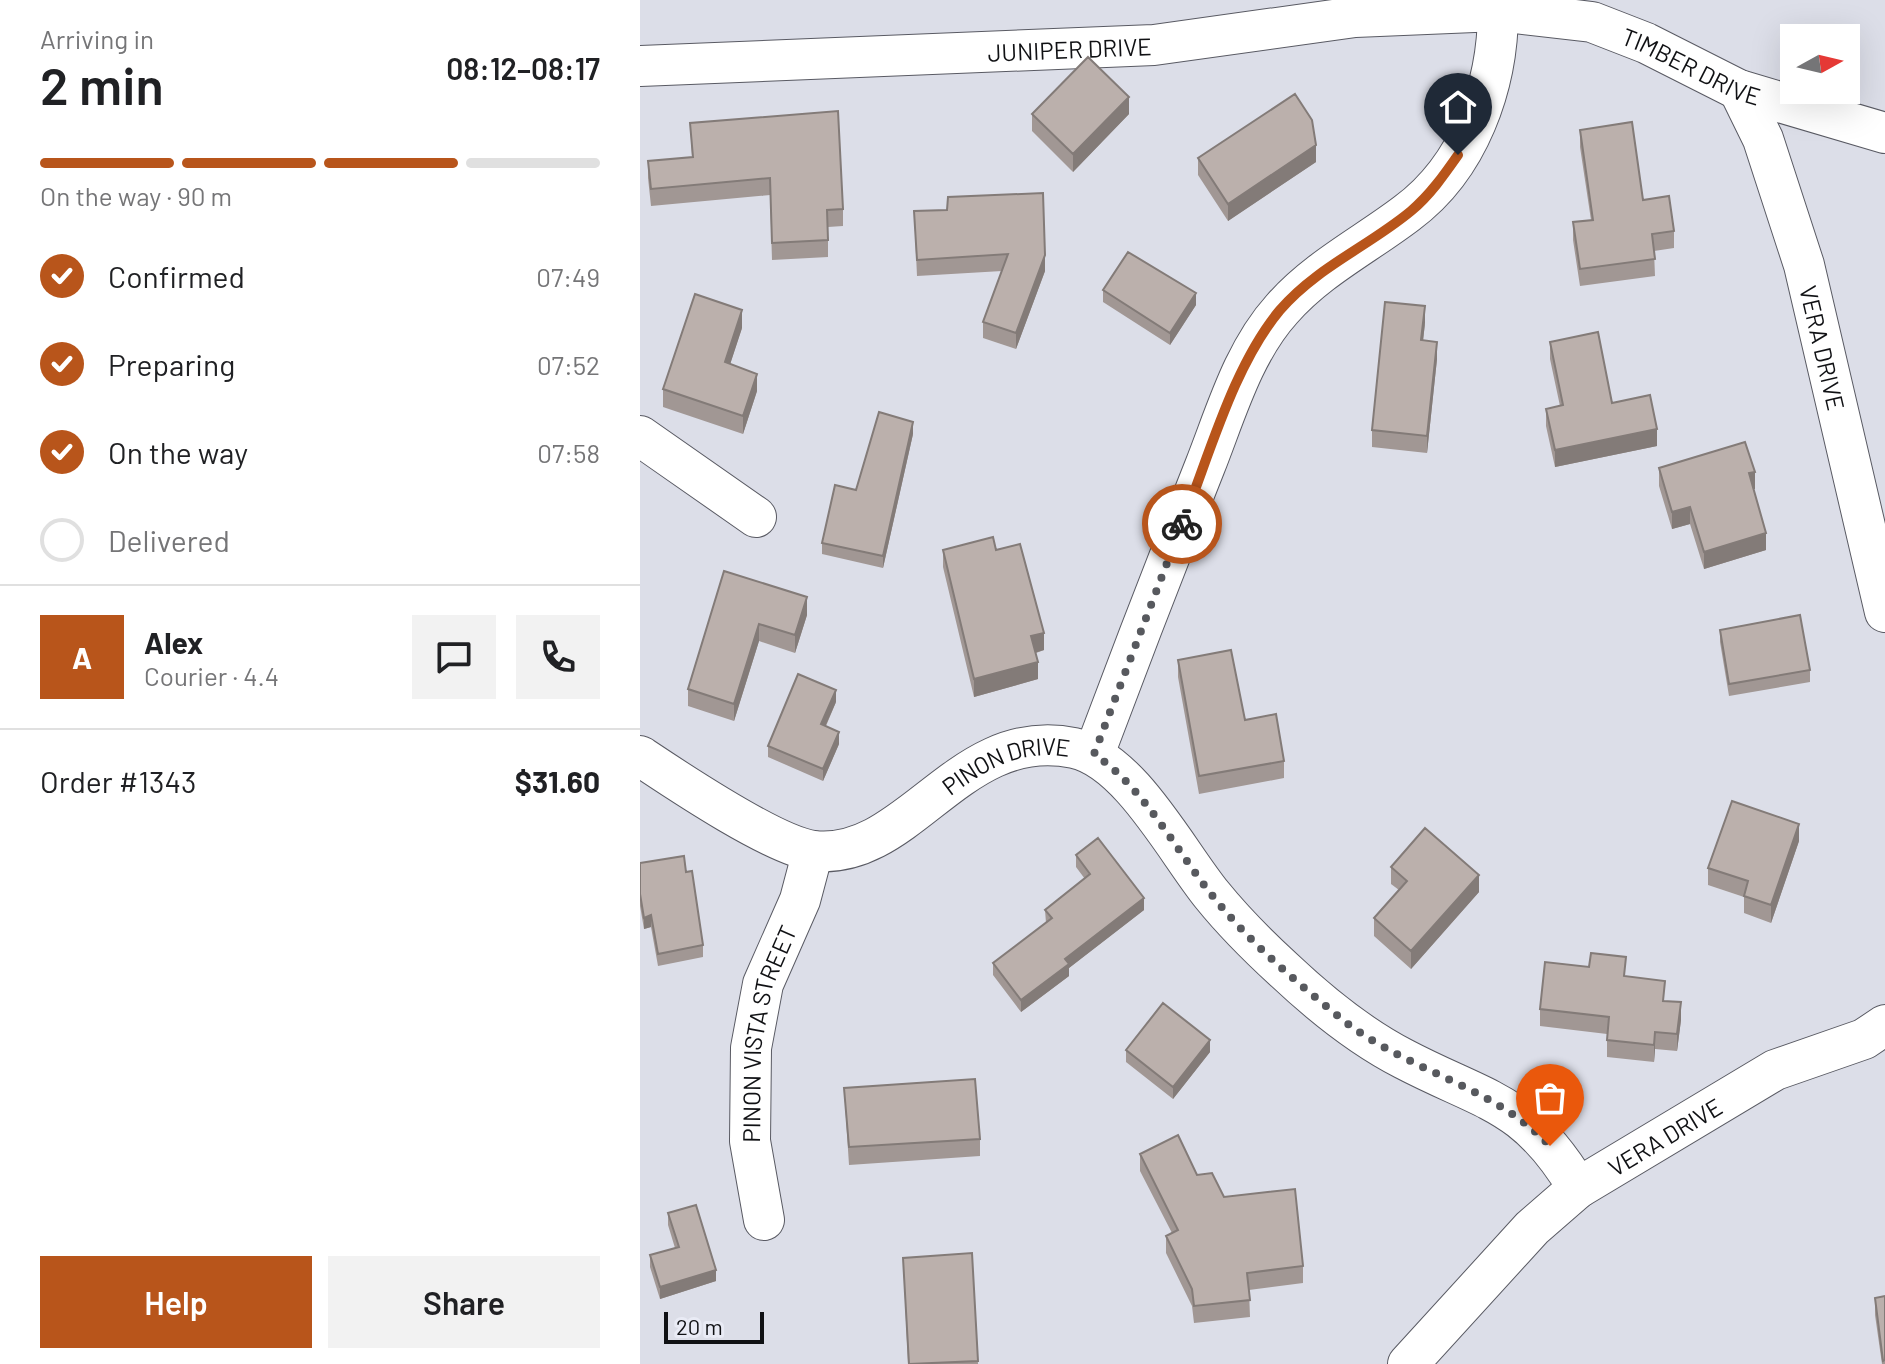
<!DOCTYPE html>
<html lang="en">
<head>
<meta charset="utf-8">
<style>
	:root { --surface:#fff; --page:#f2f2f2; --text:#202124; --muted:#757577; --line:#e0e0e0; --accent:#b8551b }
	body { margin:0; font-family:Barlow,sans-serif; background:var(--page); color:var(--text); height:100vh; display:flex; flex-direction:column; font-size:30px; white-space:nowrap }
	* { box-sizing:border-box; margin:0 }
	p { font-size:26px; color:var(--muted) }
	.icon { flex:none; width:44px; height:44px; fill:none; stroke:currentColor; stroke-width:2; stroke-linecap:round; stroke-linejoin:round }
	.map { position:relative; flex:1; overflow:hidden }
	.panel { display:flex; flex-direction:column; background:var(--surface); width:640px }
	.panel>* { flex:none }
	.needle { width:52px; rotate:82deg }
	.controls { position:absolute; left:1140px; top:24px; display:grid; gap:16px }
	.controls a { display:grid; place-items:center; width:80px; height:80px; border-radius:0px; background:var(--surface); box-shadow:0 8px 32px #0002; font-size:40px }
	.scale { position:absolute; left:24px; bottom:20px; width:100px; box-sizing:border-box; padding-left:8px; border:4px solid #101114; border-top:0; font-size:22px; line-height:28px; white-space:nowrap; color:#101114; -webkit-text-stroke:6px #e9ebf5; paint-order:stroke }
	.pin { position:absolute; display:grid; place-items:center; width:68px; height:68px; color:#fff; margin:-82px -34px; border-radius:50% 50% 50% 0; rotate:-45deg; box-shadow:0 0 8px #0007 }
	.pin .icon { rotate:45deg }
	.courier { position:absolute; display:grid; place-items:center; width:80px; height:80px; margin:-40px; border:6px solid #b8551b; border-radius:50%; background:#fff; color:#222; box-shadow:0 2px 10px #0007 }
	.headline em { font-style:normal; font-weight:600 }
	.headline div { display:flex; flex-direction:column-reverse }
	.headline { display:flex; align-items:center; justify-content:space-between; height:136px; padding:0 40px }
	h1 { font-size:52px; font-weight:600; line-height:60px }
	.bar { display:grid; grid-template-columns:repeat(4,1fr); gap:12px 8px; align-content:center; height:96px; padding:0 40px }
	.bar i { height:10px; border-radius:6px; background:var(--line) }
	.bar .on { background:var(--accent) }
	.bar p { grid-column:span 4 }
	.line { display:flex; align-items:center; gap:20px; padding:0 40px; border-top:2px solid var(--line) }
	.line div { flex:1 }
	.round { display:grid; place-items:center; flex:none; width:84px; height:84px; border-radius:0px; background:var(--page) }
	ol { padding:0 40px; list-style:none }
	li { display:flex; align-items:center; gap:24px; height:88px }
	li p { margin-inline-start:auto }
	li .icon { padding:8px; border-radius:50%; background:var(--accent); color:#fff; stroke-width:4 }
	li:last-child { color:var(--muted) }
	li i { width:44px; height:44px; border:4px solid var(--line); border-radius:50% }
	.primary-button { display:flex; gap:16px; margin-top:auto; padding:16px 40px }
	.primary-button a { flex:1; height:92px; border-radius:0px; background:var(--accent); color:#fff; font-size:32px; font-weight:600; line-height:92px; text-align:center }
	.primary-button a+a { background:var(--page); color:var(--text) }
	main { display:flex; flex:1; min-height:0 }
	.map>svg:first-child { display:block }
</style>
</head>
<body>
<main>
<section class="panel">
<div class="headline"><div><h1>2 min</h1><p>Arriving in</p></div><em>08:12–08:17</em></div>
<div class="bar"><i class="on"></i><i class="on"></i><i class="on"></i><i></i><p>On the way · 90 m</p></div>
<ol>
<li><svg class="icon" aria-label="check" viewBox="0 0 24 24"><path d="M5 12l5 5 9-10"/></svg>Confirmed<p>07:49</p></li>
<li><svg class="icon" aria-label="check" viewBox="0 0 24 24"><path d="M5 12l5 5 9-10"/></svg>Preparing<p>07:52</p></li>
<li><svg class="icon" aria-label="check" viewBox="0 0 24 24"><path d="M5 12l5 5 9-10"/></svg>On the way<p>07:58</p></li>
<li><i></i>Delivered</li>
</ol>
<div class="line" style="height:144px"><b class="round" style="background:var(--accent);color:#fff">A</b><div><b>Alex</b><p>Courier · 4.4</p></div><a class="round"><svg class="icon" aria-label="chat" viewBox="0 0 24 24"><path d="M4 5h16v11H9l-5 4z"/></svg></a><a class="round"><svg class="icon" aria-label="phone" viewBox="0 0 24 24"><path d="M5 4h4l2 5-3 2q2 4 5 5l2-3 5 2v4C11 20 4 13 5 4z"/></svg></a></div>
<div class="line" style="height:104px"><div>Order #1343</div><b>$31.60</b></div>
<div class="primary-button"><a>Help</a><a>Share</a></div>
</section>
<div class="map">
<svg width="1245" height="1364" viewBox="0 0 1245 1364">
	<rect width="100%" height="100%" fill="#dcdee8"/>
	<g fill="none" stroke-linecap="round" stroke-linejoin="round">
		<g stroke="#595a63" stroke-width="42">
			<g id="minor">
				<path id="s1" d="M 0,66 L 514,45 L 715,17 L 858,11 L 952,22 L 1006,43 L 1099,90 L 1245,133"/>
				<path id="s2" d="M 1099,90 L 1123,139 L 1164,265 L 1245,612"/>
				<path d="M 0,436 L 116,517"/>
				<path d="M 454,754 C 490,658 527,562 565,466 C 586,413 603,352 642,309 C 677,269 725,245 767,213 C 829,167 858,86 858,11"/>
				<path id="s3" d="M 0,756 C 36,780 134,846 174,851 C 270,861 319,724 434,748 C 490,760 537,852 572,895 C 593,921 618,946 643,969 C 679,1003 719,1036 764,1059 C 846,1102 886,1101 938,1188"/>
				<path id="s4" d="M 124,1220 L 110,1141 L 111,1048 L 123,984 L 160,900 L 173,851"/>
				<path id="s5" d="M 768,1364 L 892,1228 L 938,1188 L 1135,1070 L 1224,1039 L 1245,1025"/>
			</g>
		</g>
		<use href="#minor" stroke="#fff" stroke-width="40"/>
	</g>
	<path fill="#a19794" d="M 392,114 L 489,114 L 433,172 L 392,131 Z
		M 50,123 L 203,209 L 203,226 L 188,227 L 188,257 L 132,260 L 130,195 L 11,206 L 8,178 L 8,161 L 52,157 Z
		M 940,130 L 1003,200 L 1034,231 L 1034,248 L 1014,251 L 1015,276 L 940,286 L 933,240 L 933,222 L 951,220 L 940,147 Z
		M 558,158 L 676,162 L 588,221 L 558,175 Z
		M 307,210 L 405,271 L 376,349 L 343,338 L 343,322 L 362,271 L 277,276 L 274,211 Z
		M 463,290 L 556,305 L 530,345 L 463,302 Z
		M 785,323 L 783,341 L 797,359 L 787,453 L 732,447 L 732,430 Z
		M 102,328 L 90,364 L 117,391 L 103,434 L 23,407 L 23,389 Z
		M 910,342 L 972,403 L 1017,446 L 915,467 L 906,426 L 906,409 L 920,406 L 910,359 Z
		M 273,434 L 243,568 L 182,554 L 182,543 L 216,490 Z
		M 1019,468 L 1115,489 L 1113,489 L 1126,550 L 1064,569 L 1050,524 L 1032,529 L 1019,486 Z
		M 303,550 L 356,550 L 404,650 L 396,653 L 398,679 L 334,697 L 303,567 Z
		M 84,571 L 167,615 L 155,653 L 119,641 L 94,721 L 48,706 L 48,689 Z
		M 1080,630 L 1170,670 L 1170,682 L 1089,696 L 1080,642 Z
		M 538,660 L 605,720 L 644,761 L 644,778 L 559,794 L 538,677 Z
		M 196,702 L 186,726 L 199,744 L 183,781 L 128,757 L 128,746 Z
		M 1159,841 L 1131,923 L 1104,913 L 1104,897 L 1068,885 L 1068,868 Z
		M 436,855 L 504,910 L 429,968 L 429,976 L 381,1012 L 353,975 L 353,963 L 406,923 L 405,910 L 445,879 L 436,867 Z
		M 0,863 L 46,872 L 63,945 L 63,957 L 18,966 L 11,927 L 4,929 L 0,906 Z
		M 751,867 L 839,892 L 771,969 L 734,936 L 734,918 L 759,890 L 751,884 Z
		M 986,977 L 1025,1001 L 1041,1020 L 1037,1051 L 1015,1049 L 1014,1062 L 967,1057 L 967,1034 L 900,1026 L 900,1009 Z
		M 486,1050 L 570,1052 L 533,1099 L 486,1062 Z
		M 204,1088 L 340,1139 L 340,1156 L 209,1165 Z
		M 500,1154 L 557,1175 L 663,1266 L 663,1283 L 609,1290 L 610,1317 L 554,1323 L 552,1306 L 526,1253 L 526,1236 L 532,1233 L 500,1171 Z
		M 28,1213 L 76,1281 L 20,1299 L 10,1267 L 10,1255 L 35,1248 L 28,1225 Z
		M 332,1253 L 338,1364 L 268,1364 L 263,1258 Z
		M 1245,1296 L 1245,1364 L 1242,1364 L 1235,1315 L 1235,1298 Z"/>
	<path fill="#837b78" d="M 489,97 L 489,114 L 433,172 L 433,154 Z
		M 676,145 L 676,162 L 588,221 L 588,204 Z
		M 405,255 L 405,271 L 376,349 L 376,333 Z
		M 556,293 L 556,305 L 530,345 L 530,333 Z
		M 785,306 L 785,323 L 781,358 L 781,340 Z
		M 102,310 L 102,328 L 85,380 L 85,362 Z
		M 797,342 L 797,359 L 787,453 L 787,436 Z
		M 117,374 L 117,391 L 103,434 L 103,416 Z
		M 273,422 L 273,434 L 243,568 L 243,556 Z
		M 1017,429 L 1017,446 L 915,467 L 915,450 Z
		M 1115,472 L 1115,489 L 1109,490 L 1109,473 Z
		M 1050,507 L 1050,524 L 1032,529 L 1032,512 Z
		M 1126,533 L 1126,550 L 1064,569 L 1064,552 Z
		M 167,597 L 167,615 L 155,653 L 155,635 Z
		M 119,624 L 119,641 L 94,721 L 94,704 Z
		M 404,633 L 404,650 L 391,654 L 391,636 Z
		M 398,662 L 398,679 L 334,697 L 334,679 Z
		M 196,690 L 196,702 L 181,736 L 181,724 Z
		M 199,732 L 199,744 L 183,781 L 183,769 Z
		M 1159,824 L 1159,841 L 1131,923 L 1131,905 Z
		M 839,875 L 839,892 L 771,969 L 771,951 Z
		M 504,898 L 504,910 L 429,968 L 429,976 L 381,1012 L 381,1000 L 425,959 Z
		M 11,915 L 11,927 L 4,929 L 4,918 Z
		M 1041,1002 L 1041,1020 L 1037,1051 L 1037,1034 Z
		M 1015,1032 L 1015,1049 L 1014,1062 L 1014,1045 Z
		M 570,1040 L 570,1052 L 533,1099 L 533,1087 Z
		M 76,1270 L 76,1281 L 20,1299 L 20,1287 Z"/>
	<path fill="#bbb0ac" stroke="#837b78" stroke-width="2" d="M 448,57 L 489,97 L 433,154 L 392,114 Z
		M 655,94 L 672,120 L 676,145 L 588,204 L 558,158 Z
		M 198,111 L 203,209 L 187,210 L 188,240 L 132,243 L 130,178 L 11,189 L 8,161 L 53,157 L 50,123 Z
		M 992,122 L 1003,200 L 1029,196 L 1034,231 L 1012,234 L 1015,259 L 940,269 L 933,222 L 953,220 L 940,130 Z
		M 403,193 L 405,255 L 376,333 L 343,322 L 368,254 L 277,260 L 274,211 L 307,210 L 308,197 Z
		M 488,252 L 556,293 L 530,333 L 463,290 Z
		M 55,294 L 102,310 L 85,362 L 117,374 L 103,416 L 23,389 Z
		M 745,302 L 785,306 L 781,340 L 797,342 L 787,436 L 732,430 Z
		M 958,332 L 972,403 L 1010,395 L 1017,429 L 915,450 L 906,409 L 923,405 L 910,342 Z
		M 239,412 L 273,422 L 243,556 L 182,543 L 195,485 L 216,490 Z
		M 1105,442 L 1115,472 L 1109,473 L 1126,533 L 1064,552 L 1050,507 L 1032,512 L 1019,468 Z
		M 353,537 L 356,550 L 380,544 L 404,633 L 391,636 L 398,662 L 334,679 L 303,550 Z
		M 84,571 L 167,597 L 155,635 L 119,624 L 94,704 L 48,689 Z
		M 1160,615 L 1170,670 L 1089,684 L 1080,630 Z
		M 591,650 L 605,720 L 636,714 L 644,761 L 559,776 L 538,660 Z
		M 158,674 L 196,690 L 181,724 L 199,732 L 183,769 L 128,746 Z
		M 1092,801 L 1159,824 L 1131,905 L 1104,896 L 1108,881 L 1068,868 Z
		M 785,828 L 839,875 L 771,951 L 734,918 L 767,881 L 751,867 Z
		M 458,838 L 504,898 L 425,959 L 429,964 L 381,1000 L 353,963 L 412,918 L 405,910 L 450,874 L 436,855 Z
		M 44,856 L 46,872 L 52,871 L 63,945 L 18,954 L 11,915 L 4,918 L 0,894 L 0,863 Z
		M 951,953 L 986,957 L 984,976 L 1025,981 L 1023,1001 L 1041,1002 L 1037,1034 L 1015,1032 L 1014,1045 L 967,1040 L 969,1017 L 900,1009 L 905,962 L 949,967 Z
		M 523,1003 L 570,1040 L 533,1087 L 486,1050 Z
		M 335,1079 L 340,1139 L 209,1147 L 204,1088 Z
		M 538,1135 L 557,1175 L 572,1173 L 584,1197 L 655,1189 L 663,1266 L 607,1273 L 610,1300 L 554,1306 L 552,1289 L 526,1236 L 538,1230 L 500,1154 Z
		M 56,1205 L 76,1270 L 20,1287 L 10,1255 L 39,1247 L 28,1213 Z
		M 332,1253 L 338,1361 L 269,1364 L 263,1258 Z
		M 1245,1296 L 1245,1360 L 1243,1361 L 1235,1298 Z"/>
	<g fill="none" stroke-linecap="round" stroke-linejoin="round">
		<path stroke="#57595e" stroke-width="8" stroke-dasharray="0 14.4" d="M 542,524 L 454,754 C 504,788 534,847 571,894 C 609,942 656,982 703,1020 C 768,1072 853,1085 910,1146"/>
		<path stroke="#b8551b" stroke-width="10" d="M 542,524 C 569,457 593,366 640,310 C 677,267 729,246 771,211 C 790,195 804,175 818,155"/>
	</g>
	<g text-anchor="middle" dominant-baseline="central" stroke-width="6" stroke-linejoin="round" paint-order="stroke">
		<g font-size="24" fill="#101114" stroke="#e9ebf5">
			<text stroke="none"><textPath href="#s1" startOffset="430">JUNIPER DRIVE</textPath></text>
			<text stroke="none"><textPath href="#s1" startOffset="1064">TIMBER DRIVE</textPath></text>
			<text stroke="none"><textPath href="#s2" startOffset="272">VERA DRIVE</textPath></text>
			<text stroke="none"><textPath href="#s3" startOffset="416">PINON DRIVE</textPath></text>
			<text stroke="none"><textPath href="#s4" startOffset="190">PINON VISTA STREET</textPath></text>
			<text stroke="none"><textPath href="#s5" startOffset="346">VERA DRIVE</textPath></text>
		</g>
	</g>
</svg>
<div class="controls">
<a><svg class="needle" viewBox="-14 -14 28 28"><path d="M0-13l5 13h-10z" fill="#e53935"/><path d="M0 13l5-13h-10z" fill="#757577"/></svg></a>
</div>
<div class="scale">20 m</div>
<div class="pin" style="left:910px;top:1146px;background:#ea580c"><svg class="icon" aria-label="bag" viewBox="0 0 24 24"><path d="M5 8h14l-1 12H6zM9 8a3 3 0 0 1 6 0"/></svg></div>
<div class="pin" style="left:818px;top:155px;background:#1f2937"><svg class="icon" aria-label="home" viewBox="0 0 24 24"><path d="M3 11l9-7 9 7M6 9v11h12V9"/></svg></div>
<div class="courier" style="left:542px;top:524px"><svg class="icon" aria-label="bike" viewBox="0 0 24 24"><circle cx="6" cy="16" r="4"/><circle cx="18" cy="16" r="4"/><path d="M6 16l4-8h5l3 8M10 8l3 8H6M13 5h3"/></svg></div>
</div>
</main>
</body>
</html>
